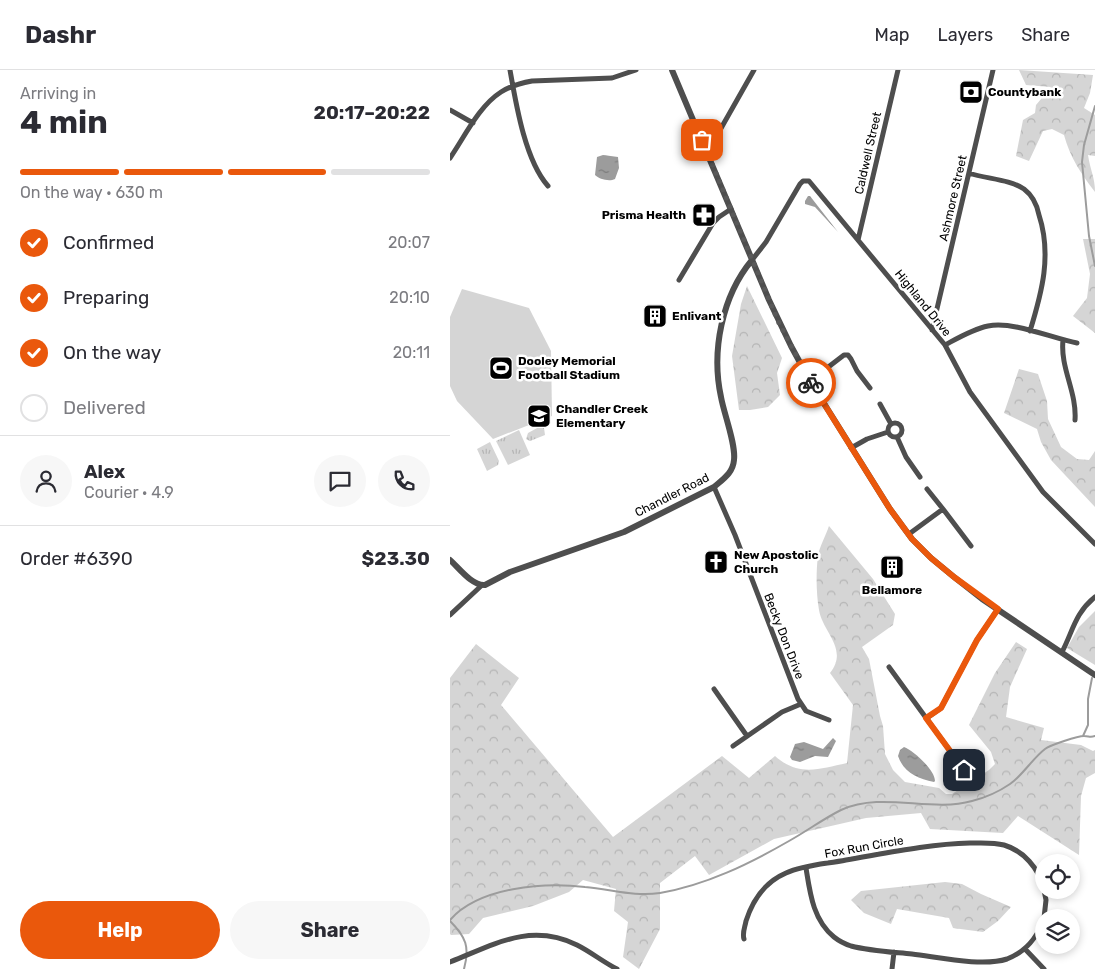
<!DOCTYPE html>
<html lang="en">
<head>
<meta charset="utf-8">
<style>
	:root { --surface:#fff; --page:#f7f7f7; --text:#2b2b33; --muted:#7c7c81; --line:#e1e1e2; --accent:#ea580c }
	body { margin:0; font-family:Rubik,sans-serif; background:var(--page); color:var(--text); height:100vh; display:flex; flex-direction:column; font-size:19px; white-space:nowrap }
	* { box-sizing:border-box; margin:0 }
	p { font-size:16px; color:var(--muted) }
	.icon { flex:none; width:28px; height:28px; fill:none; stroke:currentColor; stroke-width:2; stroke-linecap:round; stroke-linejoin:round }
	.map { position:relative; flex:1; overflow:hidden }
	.drawer { display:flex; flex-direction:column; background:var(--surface); width:450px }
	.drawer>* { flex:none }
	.buttons { position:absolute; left:585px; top:784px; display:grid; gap:10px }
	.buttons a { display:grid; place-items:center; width:45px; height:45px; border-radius:50%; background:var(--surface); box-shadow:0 2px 8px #0003; font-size:25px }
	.pin { position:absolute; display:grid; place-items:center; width:42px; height:42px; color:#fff; margin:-21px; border-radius:10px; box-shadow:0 2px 8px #0006 }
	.courier { position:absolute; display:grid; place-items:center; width:50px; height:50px; margin:-25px; border:4px solid #ea580c; border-radius:50%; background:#fff; color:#222; box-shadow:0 1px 6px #0007 }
	.overview em { font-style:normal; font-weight:700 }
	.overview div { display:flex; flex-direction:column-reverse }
	.overview { display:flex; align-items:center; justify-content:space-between; height:85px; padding:0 20px }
	h1 { font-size:32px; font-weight:700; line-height:38px }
	.bar { display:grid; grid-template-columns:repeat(4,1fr); gap:8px 5px; align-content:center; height:60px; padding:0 20px }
	.bar i { height:6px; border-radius:4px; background:var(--line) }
	.bar .active { background:var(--accent) }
	.bar p { grid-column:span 4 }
	.line { display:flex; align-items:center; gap:12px; padding:0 20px; border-top:1px solid var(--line) }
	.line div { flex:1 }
	.round { display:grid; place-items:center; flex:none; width:52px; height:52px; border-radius:26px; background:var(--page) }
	ol { padding:0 20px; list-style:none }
	li { display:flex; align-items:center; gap:15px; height:55px }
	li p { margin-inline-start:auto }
	li .icon { padding:5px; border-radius:50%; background:var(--accent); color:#fff; stroke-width:4 }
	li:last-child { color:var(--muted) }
	li i { width:28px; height:28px; border:2px solid var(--line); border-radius:50% }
	.primary-button { display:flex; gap:10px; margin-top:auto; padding:10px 20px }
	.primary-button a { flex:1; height:58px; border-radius:30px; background:var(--accent); color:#fff; font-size:20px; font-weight:700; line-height:58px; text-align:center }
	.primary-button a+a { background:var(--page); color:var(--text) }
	header { display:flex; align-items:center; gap:30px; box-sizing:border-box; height:70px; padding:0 25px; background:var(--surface); border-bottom:1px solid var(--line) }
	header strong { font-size:24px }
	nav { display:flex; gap:28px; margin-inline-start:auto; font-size:18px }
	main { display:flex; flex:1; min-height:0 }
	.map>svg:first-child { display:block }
</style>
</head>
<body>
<header>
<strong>Dashr</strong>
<nav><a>Map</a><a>Layers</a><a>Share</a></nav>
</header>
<main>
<section class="drawer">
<div class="overview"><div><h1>4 min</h1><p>Arriving in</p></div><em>20:17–20:22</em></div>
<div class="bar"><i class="active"></i><i class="active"></i><i class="active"></i><i></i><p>On the way · 630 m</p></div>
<ol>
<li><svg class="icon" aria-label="check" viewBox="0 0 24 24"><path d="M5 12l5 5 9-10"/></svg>Confirmed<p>20:07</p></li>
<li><svg class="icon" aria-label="check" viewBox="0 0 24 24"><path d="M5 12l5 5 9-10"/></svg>Preparing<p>20:10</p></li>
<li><svg class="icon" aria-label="check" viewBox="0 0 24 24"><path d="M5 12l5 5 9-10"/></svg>On the way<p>20:11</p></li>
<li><i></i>Delivered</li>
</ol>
<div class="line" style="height:90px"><a class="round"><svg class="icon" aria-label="person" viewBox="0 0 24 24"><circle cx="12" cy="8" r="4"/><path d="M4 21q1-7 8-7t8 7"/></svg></a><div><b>Alex</b><p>Courier · 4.9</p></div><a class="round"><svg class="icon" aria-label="chat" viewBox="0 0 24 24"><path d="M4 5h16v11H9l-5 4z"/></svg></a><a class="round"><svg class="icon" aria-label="phone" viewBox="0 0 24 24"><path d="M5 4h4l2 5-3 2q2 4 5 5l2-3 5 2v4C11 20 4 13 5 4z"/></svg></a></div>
<div class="line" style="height:65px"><div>Order #6390</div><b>$23.30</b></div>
<div class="primary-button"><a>Help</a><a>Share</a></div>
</section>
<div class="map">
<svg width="645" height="899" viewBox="0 0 645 899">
	<defs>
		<pattern id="forest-crowns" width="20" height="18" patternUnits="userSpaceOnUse" patternTransform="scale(1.25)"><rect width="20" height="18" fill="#d5d5d5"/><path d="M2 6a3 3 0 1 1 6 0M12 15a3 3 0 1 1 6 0" fill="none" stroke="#b5b5b5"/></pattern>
		<pattern id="park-tufts" width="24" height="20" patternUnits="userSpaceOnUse" patternTransform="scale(1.25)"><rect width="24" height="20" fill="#d5d5d5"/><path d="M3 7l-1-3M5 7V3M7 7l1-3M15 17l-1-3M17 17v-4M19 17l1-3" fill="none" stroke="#b5b5b5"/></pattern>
		<pattern id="water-ripples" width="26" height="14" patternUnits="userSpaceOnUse" patternTransform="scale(1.25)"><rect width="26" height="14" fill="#9c9c9c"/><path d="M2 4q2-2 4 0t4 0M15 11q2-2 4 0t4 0" fill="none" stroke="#7d7d7d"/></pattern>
	</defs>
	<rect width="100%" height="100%" fill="#fff"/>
	<path fill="url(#forest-crowns)" d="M 569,0 L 643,5 L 640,23 L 634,38 L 645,45 L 645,86 L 638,85 C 640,99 645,108 645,122 C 631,104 620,87 614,65 L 602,59 L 593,61 L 579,91 L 566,86 L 573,50 L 585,43 L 586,35 L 601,17 L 576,15 Z
		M 633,169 L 645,169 L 645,263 L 623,246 L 637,228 L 640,204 Z
		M 297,216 L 332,288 L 327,303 L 330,325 L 318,337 L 300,340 L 289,340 L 282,286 L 291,234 Z
		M 569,299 L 588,304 L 597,331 L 598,349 L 611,377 L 627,389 L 639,390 L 645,381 L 645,437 L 601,390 L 591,372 L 587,359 L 554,343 Z
		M 379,456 L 423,509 L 445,544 L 443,555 L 412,577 L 419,589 L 430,646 L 433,656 L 435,684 L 443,700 L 455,712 L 489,718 L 496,724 L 502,724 L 539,700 L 545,694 L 541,682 L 519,655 L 545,603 L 566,572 L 577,579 L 560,617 L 556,647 L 594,658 L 591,670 L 631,675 L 643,681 L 645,680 L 645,703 L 636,708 L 631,726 L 629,785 L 568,746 L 553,763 L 480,759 L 471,743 L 416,748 L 324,769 L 259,805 L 245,786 L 210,813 L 210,859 L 189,899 L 173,887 L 178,852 L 164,841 L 166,819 L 133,810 L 119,822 L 83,836 L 33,848 L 19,864 L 1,865 L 0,864 L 0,608 L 26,574 L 69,608 L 51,635 L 163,767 L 272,686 L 299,708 L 325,686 C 349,707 369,699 397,693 L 403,635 L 380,603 C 399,579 373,563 369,540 C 366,523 366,502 368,485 C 370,476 376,465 379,456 Z
		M 645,541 L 645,595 L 617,578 L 629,557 Z
		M 495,812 L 512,814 L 531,824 L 561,837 L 548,851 L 533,862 L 503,858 L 499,848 L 447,839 L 441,854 L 414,843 L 401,830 L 411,821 Z"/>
	<path fill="url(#park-tufts)" d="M 89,357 L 94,358 L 95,365 L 80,371 L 76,369 L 78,363 Z
		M 69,360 L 80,385 L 58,395 L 46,371 Z
		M 40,372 L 49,391 L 48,395 L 37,401 L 27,379 Z"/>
	<path fill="#d5d5d5" d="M 12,219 L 79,238 L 101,281 L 102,346 L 43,369 L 7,331 L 0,316 L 0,247 Z"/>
	<path fill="url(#water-ripples)" d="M 153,85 L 168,87 L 169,98 L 165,109 C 159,112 149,109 145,105 L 147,87 Z
		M 358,126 L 360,126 L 388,162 L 365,137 L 355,134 L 355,131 Z
		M 383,668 L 386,671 L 378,687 L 365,686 L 350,692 L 342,690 L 340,687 L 345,674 L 354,672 L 373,679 Z
		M 454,677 C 464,681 485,700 485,711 L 484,712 C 467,708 454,703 448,686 L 450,680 Z"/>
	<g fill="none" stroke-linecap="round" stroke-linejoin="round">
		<path stroke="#9c9c9c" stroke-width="2" d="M 645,36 L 634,75 L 632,92 L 639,166 L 645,196
			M 633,666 L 638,655 L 638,629 L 642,608
			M 0,850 C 29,817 94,812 135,817 C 161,819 184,827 210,823 C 256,815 299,794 339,771 C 357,761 373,749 391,740 C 433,721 480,743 522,731 C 534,728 550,721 560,714 C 573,705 582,689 595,679 C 600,675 628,666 634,666 C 639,666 640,668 645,666
			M 0,851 C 16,867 20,877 14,899"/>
		<path stroke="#4e4e4e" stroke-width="5" d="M 60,0 C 66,34 75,90 98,116
			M 0,40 L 23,53
			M 257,83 L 304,0
			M 0,88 C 15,66 29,36 51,22 C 60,16 71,13 82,11 L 162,8 L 186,0
			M 519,103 C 536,109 559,109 574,119 C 582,125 587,135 589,145 C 602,185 592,222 580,261
			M 408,170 L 448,0
			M 302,190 L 316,172 L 350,114 L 353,111 L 359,111 L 495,275 L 520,322 L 593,422 L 645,474
			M 229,210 L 263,153 L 269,147 L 281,139
			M 482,260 L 543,0
			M 613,270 C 610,298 627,322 625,350
			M 495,275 C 508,268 523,259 538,256 C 564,251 601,268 627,273
			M 360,311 L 394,285 L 398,285 L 401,289 L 407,301 L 420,318
			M 430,334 L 441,354
			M438 360a7 7 0 1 1 14 0a7 7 0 1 1-14 0Z
			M 447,367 L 456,387 L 470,407
			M 401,378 L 417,369 L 438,362
			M 264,417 L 285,465 L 348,629 L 356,641 L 379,650
			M 477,419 L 493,439
			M 459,464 L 493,439 L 521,476
			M 0,545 L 31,516
			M 612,582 C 623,561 625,543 645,527
			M 439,597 L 514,700
			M 264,619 L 297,666
			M 477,648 L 491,638 L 527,570 L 548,539
			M 283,676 L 332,642 L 351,634
			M 356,798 C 360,823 363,850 384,867 C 389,871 395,874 401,876 C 420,881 442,882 462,884 C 488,887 532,897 557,889 C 575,882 588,867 594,848
			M 594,848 L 596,830 L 594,820
			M 294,869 C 292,863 295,857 296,851 C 303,829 315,812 336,803 C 354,795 376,794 396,790 C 437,783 478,774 520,773 C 531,773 543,772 554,775 C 574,781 588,798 594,818
			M 575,879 L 594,899
			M 0,892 C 43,875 80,852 127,875 C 141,882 153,892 167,899
			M 442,899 L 444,882"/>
		<path stroke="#4e4e4e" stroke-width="6" d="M 222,0 L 319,230 L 341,276 L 360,311 L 440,439 L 462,469 L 481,488 L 504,507 L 532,529 L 645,605
			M 0,490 C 9,498 22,516 35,515 L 60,502 L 174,462 L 264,417 C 273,409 283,403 284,390 C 286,374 274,344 271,327 C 261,281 272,226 302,190"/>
	</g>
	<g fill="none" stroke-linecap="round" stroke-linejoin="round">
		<path stroke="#595959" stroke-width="5" stroke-dasharray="0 9" d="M 252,70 L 328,251 L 361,313"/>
		<path stroke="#ea580c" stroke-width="6" d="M 361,313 L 440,439 L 462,469 L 481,488 L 504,507 L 548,539 L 527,570 L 491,638 L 476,648 L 514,700"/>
	</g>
	<defs>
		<g id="bank-square" transform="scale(1.25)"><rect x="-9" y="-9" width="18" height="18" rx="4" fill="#000" stroke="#fff"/><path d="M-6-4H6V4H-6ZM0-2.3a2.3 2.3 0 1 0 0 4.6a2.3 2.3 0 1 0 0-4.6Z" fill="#fff"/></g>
		<g id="pharmacy-square" transform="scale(1.25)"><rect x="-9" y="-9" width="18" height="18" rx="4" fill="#000" stroke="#fff"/><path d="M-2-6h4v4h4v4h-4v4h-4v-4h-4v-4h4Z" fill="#fff"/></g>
		<g id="building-square" transform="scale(1.25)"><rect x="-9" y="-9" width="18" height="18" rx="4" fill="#000" stroke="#fff"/><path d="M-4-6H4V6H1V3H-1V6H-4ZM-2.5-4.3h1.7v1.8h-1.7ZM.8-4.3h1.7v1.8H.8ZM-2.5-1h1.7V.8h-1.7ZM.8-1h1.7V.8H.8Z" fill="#fff"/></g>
		<g id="stadium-square" transform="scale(1.25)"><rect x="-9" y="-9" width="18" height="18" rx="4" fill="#000" stroke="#fff"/><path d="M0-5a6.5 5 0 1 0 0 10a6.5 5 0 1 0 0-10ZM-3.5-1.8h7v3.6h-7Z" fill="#fff"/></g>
		<g id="school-square" transform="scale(1.25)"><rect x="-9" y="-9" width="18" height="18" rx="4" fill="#000" stroke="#fff"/><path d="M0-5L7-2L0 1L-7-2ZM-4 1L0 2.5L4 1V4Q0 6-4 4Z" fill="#fff"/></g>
		<g id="church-square" transform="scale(1.25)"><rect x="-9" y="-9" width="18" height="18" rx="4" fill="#000" stroke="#fff"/><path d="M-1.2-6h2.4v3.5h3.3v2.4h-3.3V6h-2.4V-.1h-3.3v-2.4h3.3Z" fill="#fff"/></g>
	</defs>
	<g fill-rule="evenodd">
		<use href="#bank-square" x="521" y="22"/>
		<use href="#pharmacy-square" x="254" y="145"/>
		<use href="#building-square" x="205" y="246"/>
		<use href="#stadium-square" x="51" y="298"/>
		<use href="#school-square" x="89" y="346"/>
		<use href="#church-square" x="266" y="492"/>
		<use href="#building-square" x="442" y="497"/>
	</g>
	<g text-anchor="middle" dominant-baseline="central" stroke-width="5" stroke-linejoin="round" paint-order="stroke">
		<g font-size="12" font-weight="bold" fill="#000" stroke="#fff" text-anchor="start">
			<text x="538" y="22">Countybank</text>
			<text x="236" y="145" text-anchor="end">Prisma Health</text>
			<text x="222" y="246">Enlivant</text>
			<text x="68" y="291">Dooley Memorial<tspan x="68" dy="14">Football Stadium</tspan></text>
			<text x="106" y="339">Chandler Creek<tspan x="106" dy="14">Elementary</tspan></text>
			<text x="284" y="485">New Apostolic<tspan x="284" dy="14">Church</tspan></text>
			<text x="442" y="520" text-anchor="middle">Bellamore</text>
		</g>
		<g font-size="12" fill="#000" stroke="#fff">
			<text transform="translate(418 83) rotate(-77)">Caldwell Street</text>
			<text transform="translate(503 128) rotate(-77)">Ashmore Street</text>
			<text transform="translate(473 233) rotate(51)">Highland Drive</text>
			<text transform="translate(222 425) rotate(-27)">Chandler Road</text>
			<text transform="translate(334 566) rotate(69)">Becky Don Drive</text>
			<text transform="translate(414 777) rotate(-10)">Fox Run Circle</text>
		</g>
	</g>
</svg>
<div class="buttons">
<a><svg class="icon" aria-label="locate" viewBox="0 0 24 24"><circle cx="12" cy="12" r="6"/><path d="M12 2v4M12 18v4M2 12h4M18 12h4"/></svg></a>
<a><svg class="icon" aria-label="layers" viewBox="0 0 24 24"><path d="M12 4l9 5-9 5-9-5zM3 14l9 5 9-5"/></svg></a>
</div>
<div class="pin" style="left:252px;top:70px;background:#ea580c"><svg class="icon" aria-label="bag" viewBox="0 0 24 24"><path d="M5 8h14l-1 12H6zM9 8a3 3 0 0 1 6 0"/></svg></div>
<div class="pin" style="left:514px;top:700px;background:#1f2937"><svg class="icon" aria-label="home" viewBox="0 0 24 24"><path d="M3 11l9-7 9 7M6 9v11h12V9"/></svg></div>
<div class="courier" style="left:361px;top:313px"><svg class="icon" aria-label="bike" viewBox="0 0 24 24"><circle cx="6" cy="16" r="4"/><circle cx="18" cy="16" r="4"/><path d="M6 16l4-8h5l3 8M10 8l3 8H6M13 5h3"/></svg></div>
</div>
</main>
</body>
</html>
